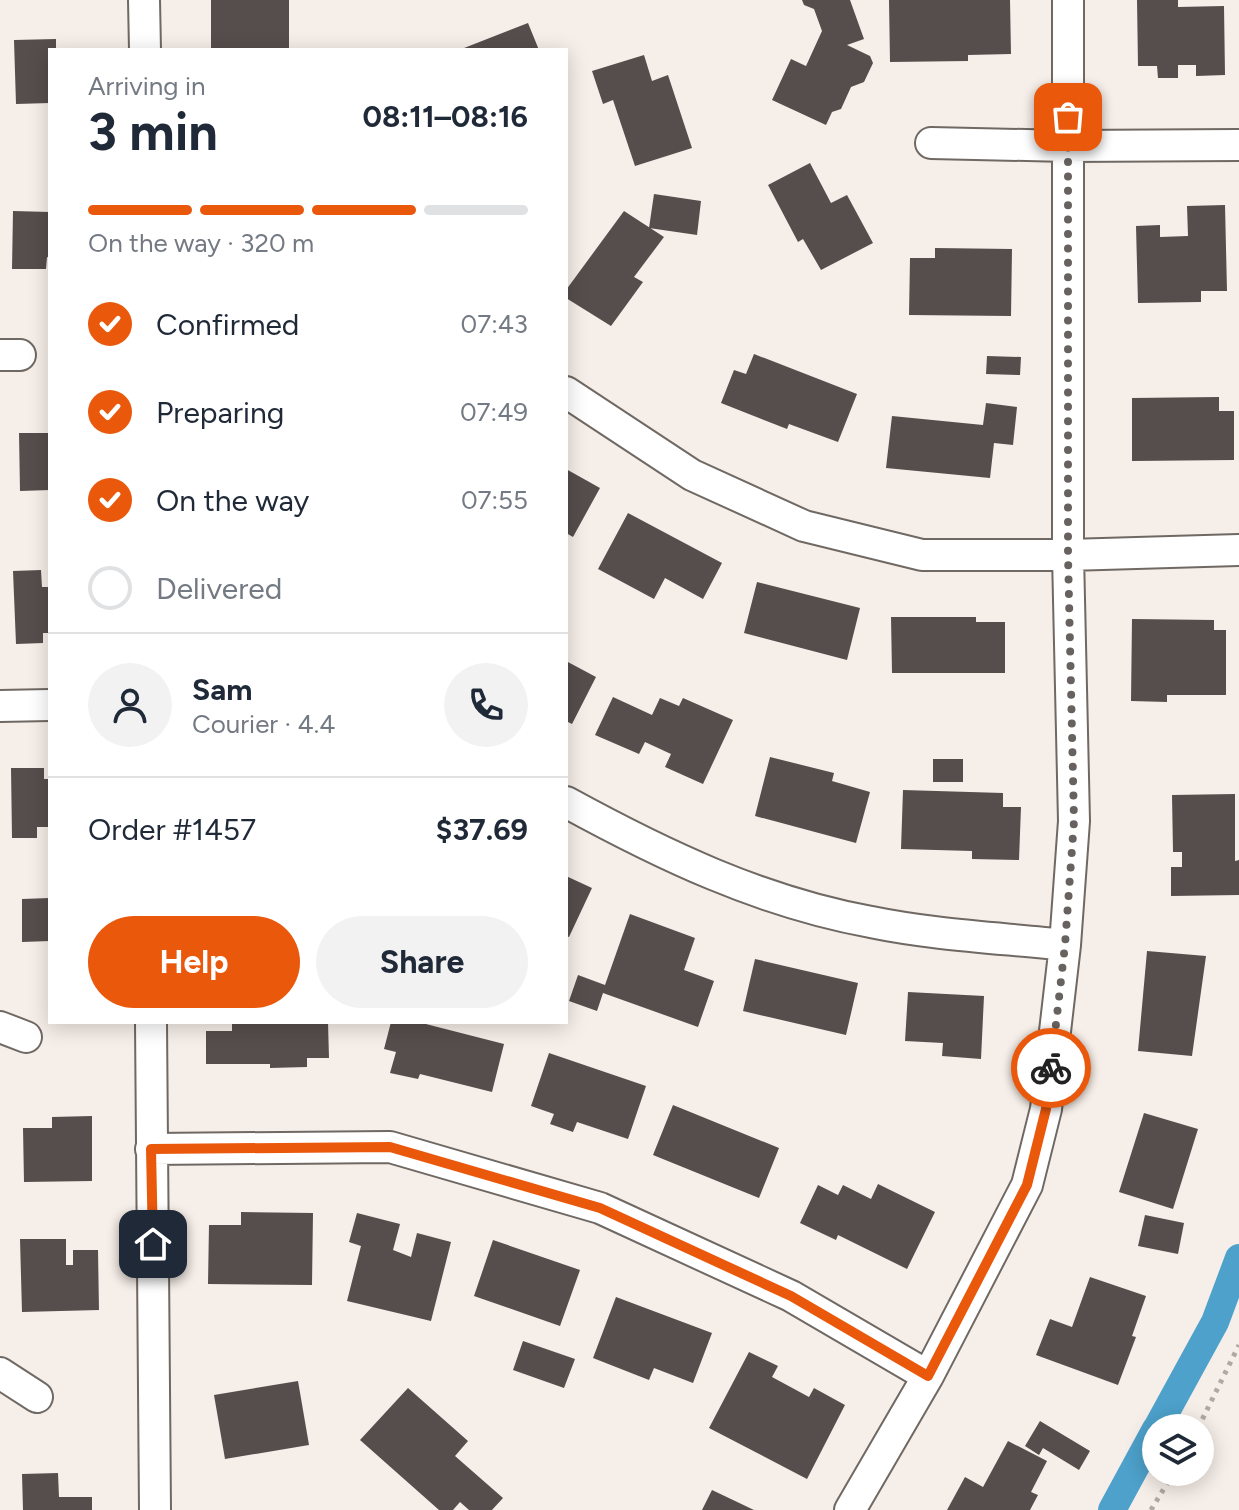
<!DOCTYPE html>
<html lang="en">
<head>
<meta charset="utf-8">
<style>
	:root { --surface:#fff; --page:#f2f2f3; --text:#1f2937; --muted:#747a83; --line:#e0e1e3; --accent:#ea580c }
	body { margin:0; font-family:Figtree,sans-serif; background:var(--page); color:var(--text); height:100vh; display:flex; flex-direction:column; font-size:30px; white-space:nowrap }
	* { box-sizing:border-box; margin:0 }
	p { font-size:26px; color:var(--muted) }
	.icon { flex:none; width:44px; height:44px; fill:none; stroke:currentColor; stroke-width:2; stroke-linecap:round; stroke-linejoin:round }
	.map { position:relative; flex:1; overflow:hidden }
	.details { position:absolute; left:48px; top:48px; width:520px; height:976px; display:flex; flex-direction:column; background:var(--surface); border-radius:0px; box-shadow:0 4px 20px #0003 }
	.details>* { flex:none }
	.buttons { position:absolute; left:1142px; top:1414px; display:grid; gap:16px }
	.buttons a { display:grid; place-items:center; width:72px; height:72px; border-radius:50%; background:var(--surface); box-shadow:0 4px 20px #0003; font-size:40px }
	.pin { position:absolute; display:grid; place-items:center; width:68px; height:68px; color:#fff; margin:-34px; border-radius:16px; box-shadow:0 4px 12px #0006 }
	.courier { position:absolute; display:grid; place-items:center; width:80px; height:80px; margin:-40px; border:6px solid #ea580c; border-radius:50%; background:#fff; color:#222; box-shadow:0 2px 10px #0007 }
	.headline em { font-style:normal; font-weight:700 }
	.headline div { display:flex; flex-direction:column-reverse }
	.headline { display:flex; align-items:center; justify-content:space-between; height:136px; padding:0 40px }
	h1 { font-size:52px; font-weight:700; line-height:60px }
	.bar { display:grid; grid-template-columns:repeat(4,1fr); gap:12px 8px; align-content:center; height:96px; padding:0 40px }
	.bar i { height:10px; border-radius:6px; background:var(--line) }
	.bar .current { background:var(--accent) }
	.bar p { grid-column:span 4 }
	.line { display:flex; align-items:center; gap:20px; padding:0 40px; border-top:2px solid var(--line) }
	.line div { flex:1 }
	.round { display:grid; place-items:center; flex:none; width:84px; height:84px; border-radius:42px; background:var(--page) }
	ol { padding:0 40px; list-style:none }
	li { display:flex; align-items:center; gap:24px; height:88px }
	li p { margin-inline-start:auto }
	li .icon { padding:8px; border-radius:50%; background:var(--accent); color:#fff; stroke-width:4 }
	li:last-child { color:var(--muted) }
	li i { width:44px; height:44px; border:4px solid var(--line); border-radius:50% }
	.primary-button { display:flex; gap:16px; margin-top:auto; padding:16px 40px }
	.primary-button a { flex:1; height:92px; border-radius:48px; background:var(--accent); color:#fff; font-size:32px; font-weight:700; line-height:92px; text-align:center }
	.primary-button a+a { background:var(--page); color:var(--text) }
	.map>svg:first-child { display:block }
</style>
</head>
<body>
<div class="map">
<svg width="1239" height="1510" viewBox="0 0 1239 1510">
	<rect width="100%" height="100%" fill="#f6eee8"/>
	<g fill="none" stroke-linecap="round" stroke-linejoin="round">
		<path stroke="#4da1cb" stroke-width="28" d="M 1157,1428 L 1215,1322 L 1239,1258
			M 1112,1510 L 1156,1429"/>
	</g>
	<path fill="#564e4c" d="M 211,0 L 289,0 L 289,50 L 211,50 Z
		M 802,0 L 850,0 L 864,39 L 847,45 L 870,56 L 873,63 L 864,82 L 851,87 L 841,109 L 832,112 L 826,125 L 772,100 L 791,59 L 806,66 L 822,31 L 814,9 L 804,5 Z
		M 889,0 L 1010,0 L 1011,54 L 968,55 L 968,61 L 890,62 Z
		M 1137,0 L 1178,0 L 1178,7 L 1224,6 L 1225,75 L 1196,76 L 1196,65 L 1178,65 L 1178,78 L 1158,78 L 1157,66 L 1138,66 Z
		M 528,23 L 539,50 L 459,50 Z
		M 56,39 L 56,50 L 50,50 L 50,103 L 16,104 L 14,40 Z
		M 644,55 L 652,81 L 668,75 L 692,148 L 635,166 L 613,100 L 603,104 L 592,71 Z
		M 810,163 L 831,203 L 847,195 L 873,243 L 821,270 L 803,239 L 798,242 L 768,185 Z
		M 654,194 L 701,201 L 697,235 L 649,228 Z
		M 1225,205 L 1227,291 L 1201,291 L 1201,302 L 1138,303 L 1136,226 L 1160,225 L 1160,237 L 1188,236 L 1187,206 Z
		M 13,211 L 50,212 L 50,258 L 47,257 L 46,269 L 12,269 Z
		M 624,211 L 664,237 L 634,277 L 643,282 L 611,326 L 566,298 L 566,290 Z
		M 935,248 L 1012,249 L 1011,316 L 909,315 L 910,258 L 935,258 Z
		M 754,354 L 857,394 L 838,442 L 789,424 L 787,429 L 721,403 L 734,370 L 746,374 Z
		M 987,356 L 1021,357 L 1020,375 L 986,374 Z
		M 1219,397 L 1219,411 L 1234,411 L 1234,460 L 1132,461 L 1132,398 Z
		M 986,403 L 1017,407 L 1013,445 L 994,443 L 990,478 L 886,468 L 892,416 L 983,425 Z
		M 19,433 L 50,433 L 50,490 L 20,491 Z
		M 566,469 L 600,488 L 573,537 L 566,533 Z
		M 628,513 L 722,563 L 703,599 L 665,578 L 654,599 L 598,569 Z
		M 41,570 L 42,587 L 50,587 L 50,633 L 43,633 L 43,643 L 16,644 L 13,571 Z
		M 757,582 L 860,608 L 847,660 L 744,633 Z
		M 891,617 L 976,617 L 976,622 L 1005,622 L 1005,673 L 892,673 Z
		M 1132,619 L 1214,620 L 1214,630 L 1226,630 L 1226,695 L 1167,695 L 1167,702 L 1131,701 Z
		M 566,661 L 596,677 L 572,724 L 566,721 Z
		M 613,697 L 652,715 L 660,698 L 679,706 L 683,698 L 733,720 L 703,784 L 665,767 L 671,754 L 645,742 L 639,754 L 595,735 Z
		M 770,757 L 834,773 L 832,781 L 870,792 L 856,843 L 755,816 Z
		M 933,759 L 963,759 L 963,782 L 933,782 Z
		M 11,768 L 44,768 L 44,779 L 50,779 L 50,827 L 37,827 L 37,838 L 12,838 Z
		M 903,790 L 1003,793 L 1003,807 L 1021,807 L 1019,860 L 972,859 L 972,851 L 901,849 Z
		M 1235,794 L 1235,861 L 1239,860 L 1239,895 L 1171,896 L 1171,867 L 1182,867 L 1182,852 L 1173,852 L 1172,795 Z
		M 566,876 L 592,888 L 569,937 L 566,936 Z
		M 50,898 L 50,941 L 22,942 L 22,899 Z
		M 630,914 L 695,938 L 684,970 L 714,981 L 698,1027 L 603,993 L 597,1011 L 569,1001 L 578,975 L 605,985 Z
		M 1147,951 L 1206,956 L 1192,1056 L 1138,1051 Z
		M 755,959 L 858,983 L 846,1035 L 743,1011 Z
		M 908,992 L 984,996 L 981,1059 L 942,1056 L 943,1043 L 905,1041 Z
		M 232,1022 L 328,1022 L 329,1058 L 307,1058 L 307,1067 L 270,1068 L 270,1064 L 206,1064 L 206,1031 L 232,1031 Z
		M 391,1022 L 418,1022 L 504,1044 L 492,1092 L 420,1074 L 418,1079 L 390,1073 L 396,1052 L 384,1049 Z
		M 549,1053 L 646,1086 L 628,1139 L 577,1122 L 573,1132 L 550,1124 L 554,1114 L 531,1106 Z
		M 673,1105 L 779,1148 L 759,1198 L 653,1155 Z
		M 1144,1113 L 1198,1129 L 1173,1209 L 1119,1192 Z
		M 92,1116 L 92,1181 L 24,1182 L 23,1128 L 52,1128 L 52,1117 Z
		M 878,1184 L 935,1212 L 907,1269 L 838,1235 L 836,1240 L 800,1223 L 818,1185 L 838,1195 L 843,1185 L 871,1199 Z
		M 241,1212 L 313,1213 L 312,1285 L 208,1284 L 209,1225 L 241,1225 Z
		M 357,1213 L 400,1224 L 393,1250 L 411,1257 L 417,1233 L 451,1242 L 431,1321 L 347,1301 L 361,1246 L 349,1242 Z
		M 1145,1215 L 1184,1223 L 1178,1254 L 1138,1246 Z
		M 20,1239 L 66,1239 L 66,1265 L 73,1265 L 73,1250 L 98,1250 L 99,1310 L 22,1312 Z
		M 493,1240 L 580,1270 L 560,1326 L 474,1296 Z
		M 1090,1277 L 1146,1296 L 1132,1336 L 1136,1337 L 1118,1385 L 1036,1355 L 1050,1319 L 1072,1327 Z
		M 616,1297 L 712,1333 L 693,1383 L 654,1368 L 649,1380 L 593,1358 Z
		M 523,1341 L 575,1359 L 564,1388 L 513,1370 Z
		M 749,1352 L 778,1366 L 772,1377 L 809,1397 L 814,1388 L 845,1405 L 807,1479 L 709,1428 Z
		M 298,1381 L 309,1445 L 225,1459 L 214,1395 Z
		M 408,1388 L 468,1441 L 455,1456 L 503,1498 L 492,1510 L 469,1510 L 460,1502 L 453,1510 L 439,1510 L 360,1440 Z
		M 1040,1421 L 1090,1451 L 1079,1470 L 1043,1448 L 1039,1455 L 1025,1446 Z
		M 1008,1441 L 1047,1461 L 1031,1492 L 1038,1495 L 1030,1510 L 947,1510 L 965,1477 L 983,1487 Z
		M 58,1473 L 59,1497 L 92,1497 L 92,1510 L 23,1510 L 22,1474 Z
		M 712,1490 L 754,1510 L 702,1510 Z"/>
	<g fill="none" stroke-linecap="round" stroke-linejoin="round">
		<g stroke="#6f6863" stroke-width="34">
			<path id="minor" d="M 144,0 L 145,50
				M 931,143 L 1068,146 L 1239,145
				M 0,355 L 20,355
				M 566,392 L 692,475 L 804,526 L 922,555 L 1068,555 L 1239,550
				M 0,706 L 50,705
				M 566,802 C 663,855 761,902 871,922 C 934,935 1000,938 1065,945
				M 151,1022 L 155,1510
				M 0,1027 L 26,1037
				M 151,1149 L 390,1147 L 600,1208 L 791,1296 L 928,1376
				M 0,1373 L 37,1397
				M 850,1510 L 928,1376 L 1027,1185 L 1046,1109 L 1065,945 L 1074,821 L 1068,555 L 1068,0"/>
		</g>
		<path stroke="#afa8a4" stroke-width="5" stroke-dasharray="4 6" stroke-linecap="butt" d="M 1198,1428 L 1239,1345
			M 1151,1510 L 1174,1472"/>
		<use href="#minor" stroke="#fff" stroke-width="30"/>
	</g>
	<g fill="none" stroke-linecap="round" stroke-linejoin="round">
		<path stroke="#67625f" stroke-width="8" stroke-dasharray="0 14.4" d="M 1051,1068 L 1065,945 L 1074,821 L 1068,555 L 1068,117"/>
		<path stroke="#ea580c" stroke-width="10" d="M 153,1244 L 151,1149 L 390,1147 L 600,1208 L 791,1296 L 928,1376 L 1027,1185 L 1046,1109 L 1051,1068"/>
	</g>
</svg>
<div class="buttons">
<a><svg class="icon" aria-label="layers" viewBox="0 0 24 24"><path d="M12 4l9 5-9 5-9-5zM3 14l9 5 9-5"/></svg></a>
</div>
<div class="pin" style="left:1068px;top:117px;background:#ea580c"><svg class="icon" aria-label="bag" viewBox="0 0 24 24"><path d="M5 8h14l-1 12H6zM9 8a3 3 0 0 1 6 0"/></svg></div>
<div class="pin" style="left:153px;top:1244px;background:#1f2937"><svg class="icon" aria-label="home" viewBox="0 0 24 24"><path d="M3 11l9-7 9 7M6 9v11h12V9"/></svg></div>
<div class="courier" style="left:1051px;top:1068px"><svg class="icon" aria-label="bike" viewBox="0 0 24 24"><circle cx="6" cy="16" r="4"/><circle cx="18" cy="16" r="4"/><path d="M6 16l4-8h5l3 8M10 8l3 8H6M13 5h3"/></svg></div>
<section class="details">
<div class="headline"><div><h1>3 min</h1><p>Arriving in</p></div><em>08:11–08:16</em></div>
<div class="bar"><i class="current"></i><i class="current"></i><i class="current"></i><i></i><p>On the way · 320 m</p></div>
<ol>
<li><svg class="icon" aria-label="check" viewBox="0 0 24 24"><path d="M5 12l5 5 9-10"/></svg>Confirmed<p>07:43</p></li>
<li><svg class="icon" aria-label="check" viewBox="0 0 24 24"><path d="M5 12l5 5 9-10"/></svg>Preparing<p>07:49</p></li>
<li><svg class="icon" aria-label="check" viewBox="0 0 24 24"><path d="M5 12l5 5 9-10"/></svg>On the way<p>07:55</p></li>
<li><i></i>Delivered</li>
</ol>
<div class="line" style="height:144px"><a class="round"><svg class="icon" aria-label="person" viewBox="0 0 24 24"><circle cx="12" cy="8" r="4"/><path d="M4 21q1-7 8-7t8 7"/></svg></a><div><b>Sam</b><p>Courier · 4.4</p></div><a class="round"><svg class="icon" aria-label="phone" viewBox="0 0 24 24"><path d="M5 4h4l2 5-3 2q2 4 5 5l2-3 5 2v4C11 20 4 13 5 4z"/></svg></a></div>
<div class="line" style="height:104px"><div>Order #1457</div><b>$37.69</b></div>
<div class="primary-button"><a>Help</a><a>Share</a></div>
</section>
</div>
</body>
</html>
